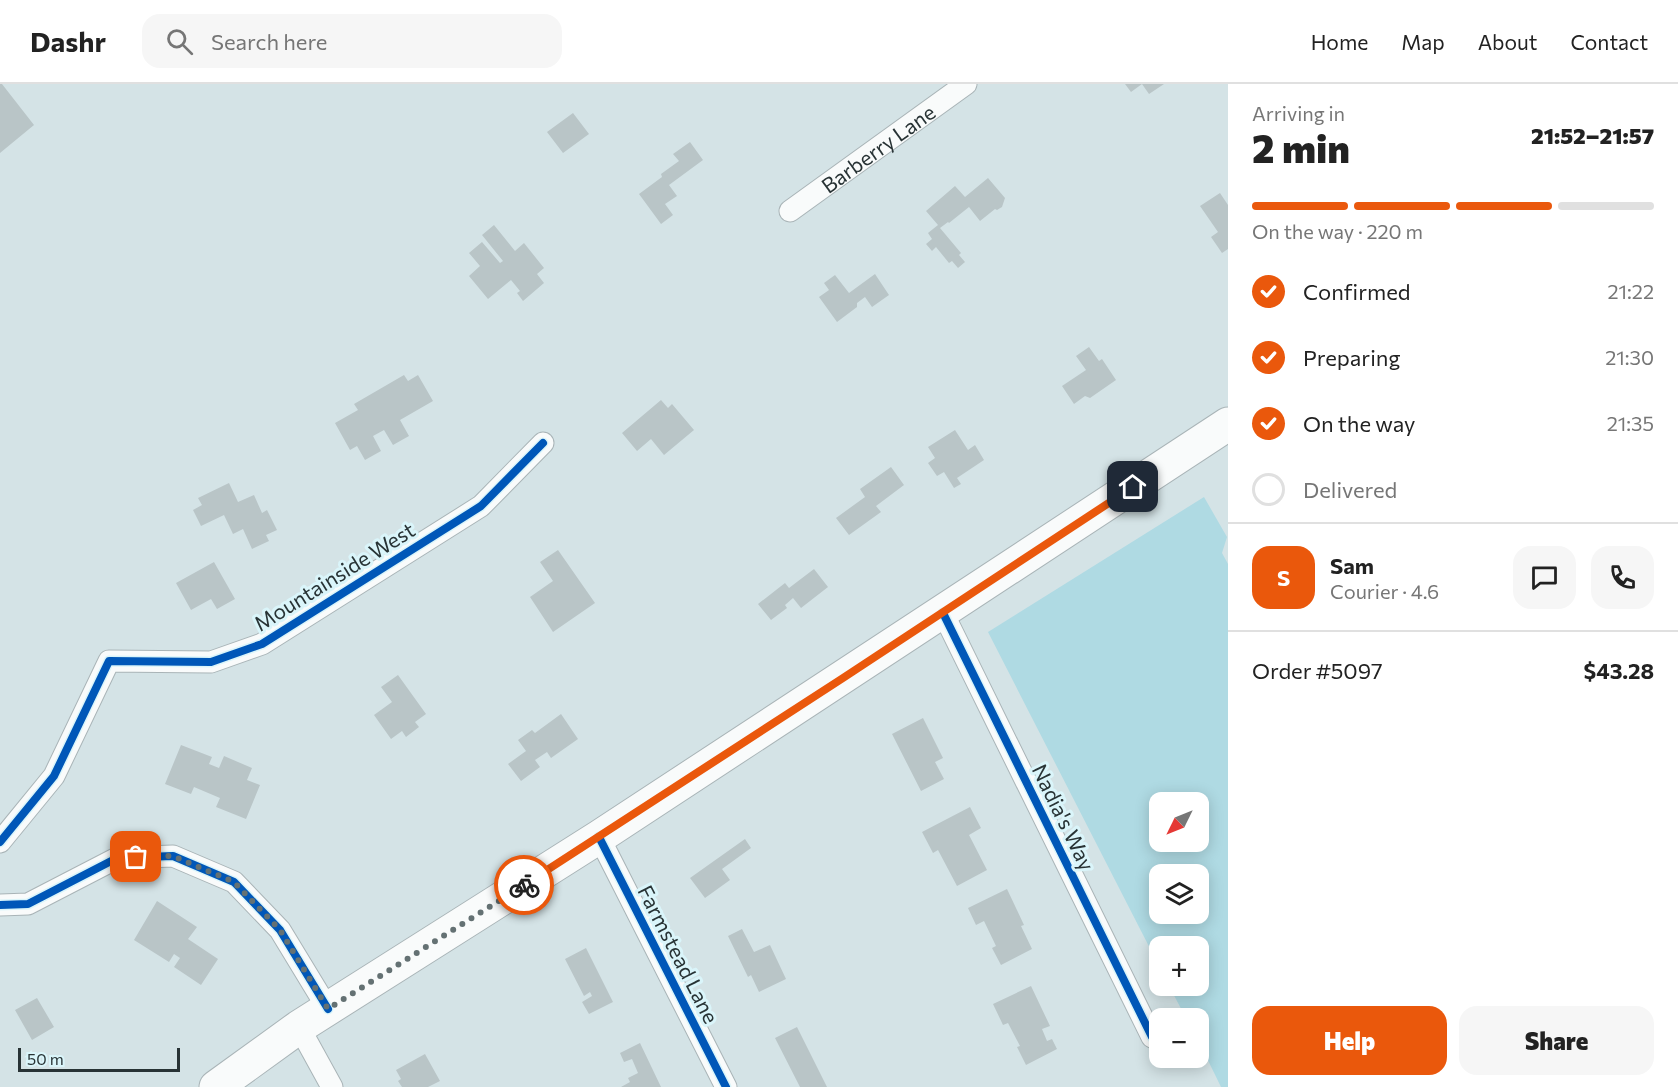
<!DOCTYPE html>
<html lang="en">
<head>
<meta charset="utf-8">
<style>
	:root { --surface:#fff; --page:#f6f6f6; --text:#222; --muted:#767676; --line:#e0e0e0; --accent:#ea580c }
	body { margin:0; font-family:Commissioner,sans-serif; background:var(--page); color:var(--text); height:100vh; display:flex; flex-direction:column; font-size:22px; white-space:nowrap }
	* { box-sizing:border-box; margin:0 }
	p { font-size:20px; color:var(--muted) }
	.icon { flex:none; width:33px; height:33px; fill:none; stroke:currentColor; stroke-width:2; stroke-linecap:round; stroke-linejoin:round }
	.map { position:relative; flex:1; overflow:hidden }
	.side { display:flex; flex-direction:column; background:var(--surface); width:450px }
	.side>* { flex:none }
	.needle { width:39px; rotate:227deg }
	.buttons { position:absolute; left:1149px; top:708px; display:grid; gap:12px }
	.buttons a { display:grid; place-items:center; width:60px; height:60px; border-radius:12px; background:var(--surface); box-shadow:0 3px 15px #0003; font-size:30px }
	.scale { position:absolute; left:18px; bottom:15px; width:162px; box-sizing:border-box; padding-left:6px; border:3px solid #283335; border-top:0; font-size:16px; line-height:21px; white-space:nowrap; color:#283335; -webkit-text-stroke:4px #daf5fa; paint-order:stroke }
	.pin { position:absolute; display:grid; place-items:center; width:51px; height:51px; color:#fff; margin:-26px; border-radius:12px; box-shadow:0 3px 9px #0006 }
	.courier { position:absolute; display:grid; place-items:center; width:60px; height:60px; margin:-30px; border:4px solid #ea580c; border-radius:50%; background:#fff; color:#222; box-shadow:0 2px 8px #0007 }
	.headline em { font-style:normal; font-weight:800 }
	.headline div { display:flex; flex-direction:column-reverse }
	.headline { display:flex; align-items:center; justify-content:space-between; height:102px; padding:0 24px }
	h1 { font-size:39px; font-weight:800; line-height:45px }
	.bar { display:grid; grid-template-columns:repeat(4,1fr); gap:9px 6px; align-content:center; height:72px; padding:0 24px }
	.bar i { height:8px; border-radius:4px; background:var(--line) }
	.bar .active { background:var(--accent) }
	.bar p { grid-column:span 4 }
	.line { display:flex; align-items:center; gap:15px; padding:0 24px; border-top:2px solid var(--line) }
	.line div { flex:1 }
	.round { display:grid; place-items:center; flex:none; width:63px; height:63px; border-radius:18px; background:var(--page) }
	ol { padding:0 24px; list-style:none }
	li { display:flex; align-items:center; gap:18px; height:66px }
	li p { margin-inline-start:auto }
	li .icon { padding:6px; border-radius:50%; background:var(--accent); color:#fff; stroke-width:4 }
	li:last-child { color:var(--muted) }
	li i { width:33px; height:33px; border:3px solid var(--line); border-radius:50% }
	.cta { display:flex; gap:12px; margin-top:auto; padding:12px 24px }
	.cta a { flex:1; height:69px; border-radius:18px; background:var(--accent); color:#fff; font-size:24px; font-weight:800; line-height:69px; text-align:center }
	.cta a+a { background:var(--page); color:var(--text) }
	header { display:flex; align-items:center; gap:36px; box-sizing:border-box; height:84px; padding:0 30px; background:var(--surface); border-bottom:2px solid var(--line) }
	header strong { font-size:28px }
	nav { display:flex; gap:33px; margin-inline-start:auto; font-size:21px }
	.search { width:420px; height:54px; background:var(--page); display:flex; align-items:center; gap:15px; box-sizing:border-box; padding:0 21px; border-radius:18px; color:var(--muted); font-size:22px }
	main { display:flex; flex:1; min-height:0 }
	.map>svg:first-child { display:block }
</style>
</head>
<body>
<header>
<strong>Dashr</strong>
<div class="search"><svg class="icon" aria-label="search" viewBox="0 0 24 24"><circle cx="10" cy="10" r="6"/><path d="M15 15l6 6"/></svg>Search here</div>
<nav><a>Home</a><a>Map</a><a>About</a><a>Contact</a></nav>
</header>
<main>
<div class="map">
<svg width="1228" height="1003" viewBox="0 0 1228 1003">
	<rect width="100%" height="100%" fill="#d4e3e6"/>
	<path fill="#afdae3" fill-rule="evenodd" d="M 1204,413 L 1227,453 L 1222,469 L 1228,480 L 1228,1003 L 1221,1003 L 1199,958 L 1198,934 L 1186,934 L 1169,902 L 1198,902 L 1198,862 L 1160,862 L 1159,882 L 988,548 ZM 1160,718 L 1198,718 L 1198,758 L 1160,758 ZM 1160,790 L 1198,790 L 1198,830 L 1160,830 Z"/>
	<path fill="#b9c5c7" d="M 0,0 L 2,0 L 34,41 L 0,69 Z
		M 1125,0 L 1164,0 L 1149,10 L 1142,0 L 1131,8 Z
		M 573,29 L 589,50 L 563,69 L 547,48 Z
		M 690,58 L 703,76 L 669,101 L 677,112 L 665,120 L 673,131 L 661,140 L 639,110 L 662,93 L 661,90 L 679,77 L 673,70 Z
		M 988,94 L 1005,114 L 1002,123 L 997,126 L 995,125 L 980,137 L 969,123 L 949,139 L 948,138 L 940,144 L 961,169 L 959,171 L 965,178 L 958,184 L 952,177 L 949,179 L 936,163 L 932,167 L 926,160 L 932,155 L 928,149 L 938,141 L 926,127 L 955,102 L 965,113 Z
		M 1220,109 L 1228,121 L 1228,165 L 1222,169 L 1211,153 L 1218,148 L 1200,122 Z
		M 494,141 L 515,167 L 524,159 L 544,184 L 537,190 L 544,199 L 523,217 L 517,209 L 520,207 L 511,196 L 488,215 L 469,192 L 480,182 L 469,169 L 482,158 L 500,179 L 503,177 L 482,151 Z
		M 875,190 L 889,211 L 872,223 L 865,213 L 857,219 L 857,223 L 837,238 L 819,213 L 829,206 L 824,199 L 835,191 L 849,209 Z
		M 1089,263 L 1099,277 L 1102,275 L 1116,296 L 1090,314 L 1085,312 L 1074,320 L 1062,302 L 1086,286 L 1076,272 Z
		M 404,291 L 408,297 L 418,291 L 433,317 L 400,336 L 409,352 L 393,361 L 384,346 L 373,352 L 381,367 L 365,376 L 357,362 L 350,366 L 335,339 L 358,326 L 354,320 Z
		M 661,316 L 668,324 L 672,320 L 694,346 L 664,371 L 651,355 L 637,367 L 622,349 Z
		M 955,346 L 968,366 L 975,361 L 984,376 L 957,394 L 961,400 L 954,404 L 944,388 L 937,392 L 928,379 L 935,374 L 928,363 Z
		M 891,383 L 904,401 L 876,422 L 881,428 L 849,451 L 836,434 L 865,413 L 860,405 Z
		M 229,399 L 238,418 L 254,411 L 262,429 L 267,426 L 277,446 L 266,451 L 269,457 L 252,465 L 243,445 L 233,450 L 224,431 L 201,442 L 193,426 L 202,421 L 198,414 Z
		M 558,466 L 595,519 L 553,548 L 530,513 L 553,497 L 540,478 Z
		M 214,478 L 235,515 L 217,525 L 211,515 L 191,526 L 176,499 Z
		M 814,485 L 828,503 L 801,524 L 793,514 L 785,521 L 787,524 L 771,536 L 758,520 L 785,499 L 789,504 Z
		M 398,591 L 426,630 L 415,638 L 419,643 L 406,653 L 402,647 L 391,655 L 374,631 L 392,618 L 381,603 Z
		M 561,630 L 578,655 L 551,674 L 547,668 L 535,676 L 540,683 L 521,697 L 508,680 L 526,667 L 518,656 L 532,646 L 535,649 Z
		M 923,634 L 943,674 L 935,678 L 944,695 L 921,707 L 892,650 Z
		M 181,661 L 212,673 L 209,680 L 219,684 L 224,672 L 252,684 L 247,696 L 260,701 L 246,735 L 216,723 L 220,714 L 194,703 L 191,710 L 165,700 Z
		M 970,723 L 981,744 L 969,751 L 987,786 L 957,802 L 938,766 L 933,769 L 922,748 Z
		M 745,755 L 751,764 L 722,785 L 730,796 L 705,814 L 690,794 Z
		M 1007,805 L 1024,841 L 1021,842 L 1032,865 L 1001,881 L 992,864 L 996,862 L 984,837 L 976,841 L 968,824 Z
		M 157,817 L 197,843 L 188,855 L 218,875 L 201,901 L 174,883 L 180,874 L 174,870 L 169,878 L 134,856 Z
		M 742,845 L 754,868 L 770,861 L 786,895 L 759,908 L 751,891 L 748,893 L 728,852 Z
		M 586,864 L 613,918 L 589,930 L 582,918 L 592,912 L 590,908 L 584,912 L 565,875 Z
		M 1031,902 L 1050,942 L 1042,945 L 1047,957 L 1052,955 L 1057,965 L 1026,981 L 1017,963 L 1020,962 L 1008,939 L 1003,941 L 993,920 Z
		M 37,914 L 54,943 L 32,956 L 15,926 Z
		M 797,943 L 827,1003 L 800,1003 L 775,954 Z
		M 640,959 L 661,1003 L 621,1003 L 630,998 L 628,994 L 638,989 L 632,975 L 624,978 L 620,969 Z
		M 425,970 L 440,997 L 428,1003 L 402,1003 L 398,997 L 401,995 L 396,986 Z"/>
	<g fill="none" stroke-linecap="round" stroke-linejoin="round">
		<g stroke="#a9b4b7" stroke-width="23">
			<g id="street">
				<path id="s1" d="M 790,127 L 966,0"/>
				<path d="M 943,529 L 1152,953"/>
				<path d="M 599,753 L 726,1003"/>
				<path d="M 0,758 L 54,692 L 109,577 L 211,578 L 262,560 L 481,422 L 543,359"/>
				<path d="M 0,821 L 28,820 L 117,774 L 173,772 L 234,798 L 280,846 L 328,925"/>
				<path d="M 299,943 L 332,1003"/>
			</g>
		</g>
		<g stroke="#a9b4b7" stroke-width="35">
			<path id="highway" d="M 216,1003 L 299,943 L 599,753 L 1228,340"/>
		</g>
		<use href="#street" stroke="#f9fbfb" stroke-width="21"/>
		<use href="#highway" stroke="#f9fbfb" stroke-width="33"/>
		<g stroke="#daf5fa" stroke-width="11">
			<path id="cycleway" d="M 943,529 L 1152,953
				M 599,753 L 726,1003
				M 0,758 L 54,692 L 109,577 L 211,578 L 262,560 L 481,422 L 543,359
				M 0,821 L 28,820 L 117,774 L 173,772 L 234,798 L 280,846 L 328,925"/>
		</g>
		<use href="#cycleway" stroke="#0057b8" stroke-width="8"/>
	</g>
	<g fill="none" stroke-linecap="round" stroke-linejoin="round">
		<path stroke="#647173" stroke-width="6" stroke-dasharray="0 10.8" d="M 136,773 L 173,772 L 234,798 L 280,846 L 328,925 L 524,801"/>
		<path stroke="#ea580c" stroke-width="8" d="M 524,801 L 843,594 L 1133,403"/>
	</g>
	<g text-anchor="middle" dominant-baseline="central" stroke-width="6" stroke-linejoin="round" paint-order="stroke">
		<g font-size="21" fill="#283335" stroke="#daf5fa">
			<text stroke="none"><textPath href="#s1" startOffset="108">Barberry Lane</textPath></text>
			<text transform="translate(334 492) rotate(-32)">Mountainside West</text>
			<text transform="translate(1064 733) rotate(64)">Nadia's Way</text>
			<text transform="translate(679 870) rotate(63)">Farmstead Lane</text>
		</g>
	</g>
</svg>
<div class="buttons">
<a><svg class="needle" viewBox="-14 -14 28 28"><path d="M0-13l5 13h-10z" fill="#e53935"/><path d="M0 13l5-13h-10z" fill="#767676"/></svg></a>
<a><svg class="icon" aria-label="layers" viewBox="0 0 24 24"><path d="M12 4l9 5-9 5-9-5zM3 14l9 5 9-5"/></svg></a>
<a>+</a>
<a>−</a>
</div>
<div class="scale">50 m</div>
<div class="pin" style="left:136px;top:773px;background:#ea580c"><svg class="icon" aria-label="bag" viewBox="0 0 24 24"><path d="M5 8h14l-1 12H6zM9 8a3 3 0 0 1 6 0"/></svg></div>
<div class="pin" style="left:1133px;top:403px;background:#1f2937"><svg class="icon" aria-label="home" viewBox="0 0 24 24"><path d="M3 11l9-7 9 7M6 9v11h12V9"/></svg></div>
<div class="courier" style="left:524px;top:801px"><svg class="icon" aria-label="bike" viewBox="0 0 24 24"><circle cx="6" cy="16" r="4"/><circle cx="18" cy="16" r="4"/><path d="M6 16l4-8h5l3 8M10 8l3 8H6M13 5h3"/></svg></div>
</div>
<section class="side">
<div class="headline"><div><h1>2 min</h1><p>Arriving in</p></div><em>21:52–21:57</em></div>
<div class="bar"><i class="active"></i><i class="active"></i><i class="active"></i><i></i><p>On the way · 220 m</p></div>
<ol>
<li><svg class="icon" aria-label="check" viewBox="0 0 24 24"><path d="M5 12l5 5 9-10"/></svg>Confirmed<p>21:22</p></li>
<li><svg class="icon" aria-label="check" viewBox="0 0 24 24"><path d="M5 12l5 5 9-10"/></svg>Preparing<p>21:30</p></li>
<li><svg class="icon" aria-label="check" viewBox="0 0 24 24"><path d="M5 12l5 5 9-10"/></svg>On the way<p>21:35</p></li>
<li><i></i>Delivered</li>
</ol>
<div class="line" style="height:108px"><b class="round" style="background:var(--accent);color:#fff">S</b><div><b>Sam</b><p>Courier · 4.6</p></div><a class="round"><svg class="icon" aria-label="chat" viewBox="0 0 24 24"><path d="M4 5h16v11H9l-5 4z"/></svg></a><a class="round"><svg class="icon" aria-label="phone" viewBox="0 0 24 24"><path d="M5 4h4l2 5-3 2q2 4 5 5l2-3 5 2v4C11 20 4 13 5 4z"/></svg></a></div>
<div class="line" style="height:78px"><div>Order #5097</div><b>$43.28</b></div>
<div class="cta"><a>Help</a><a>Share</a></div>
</section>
</main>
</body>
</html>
